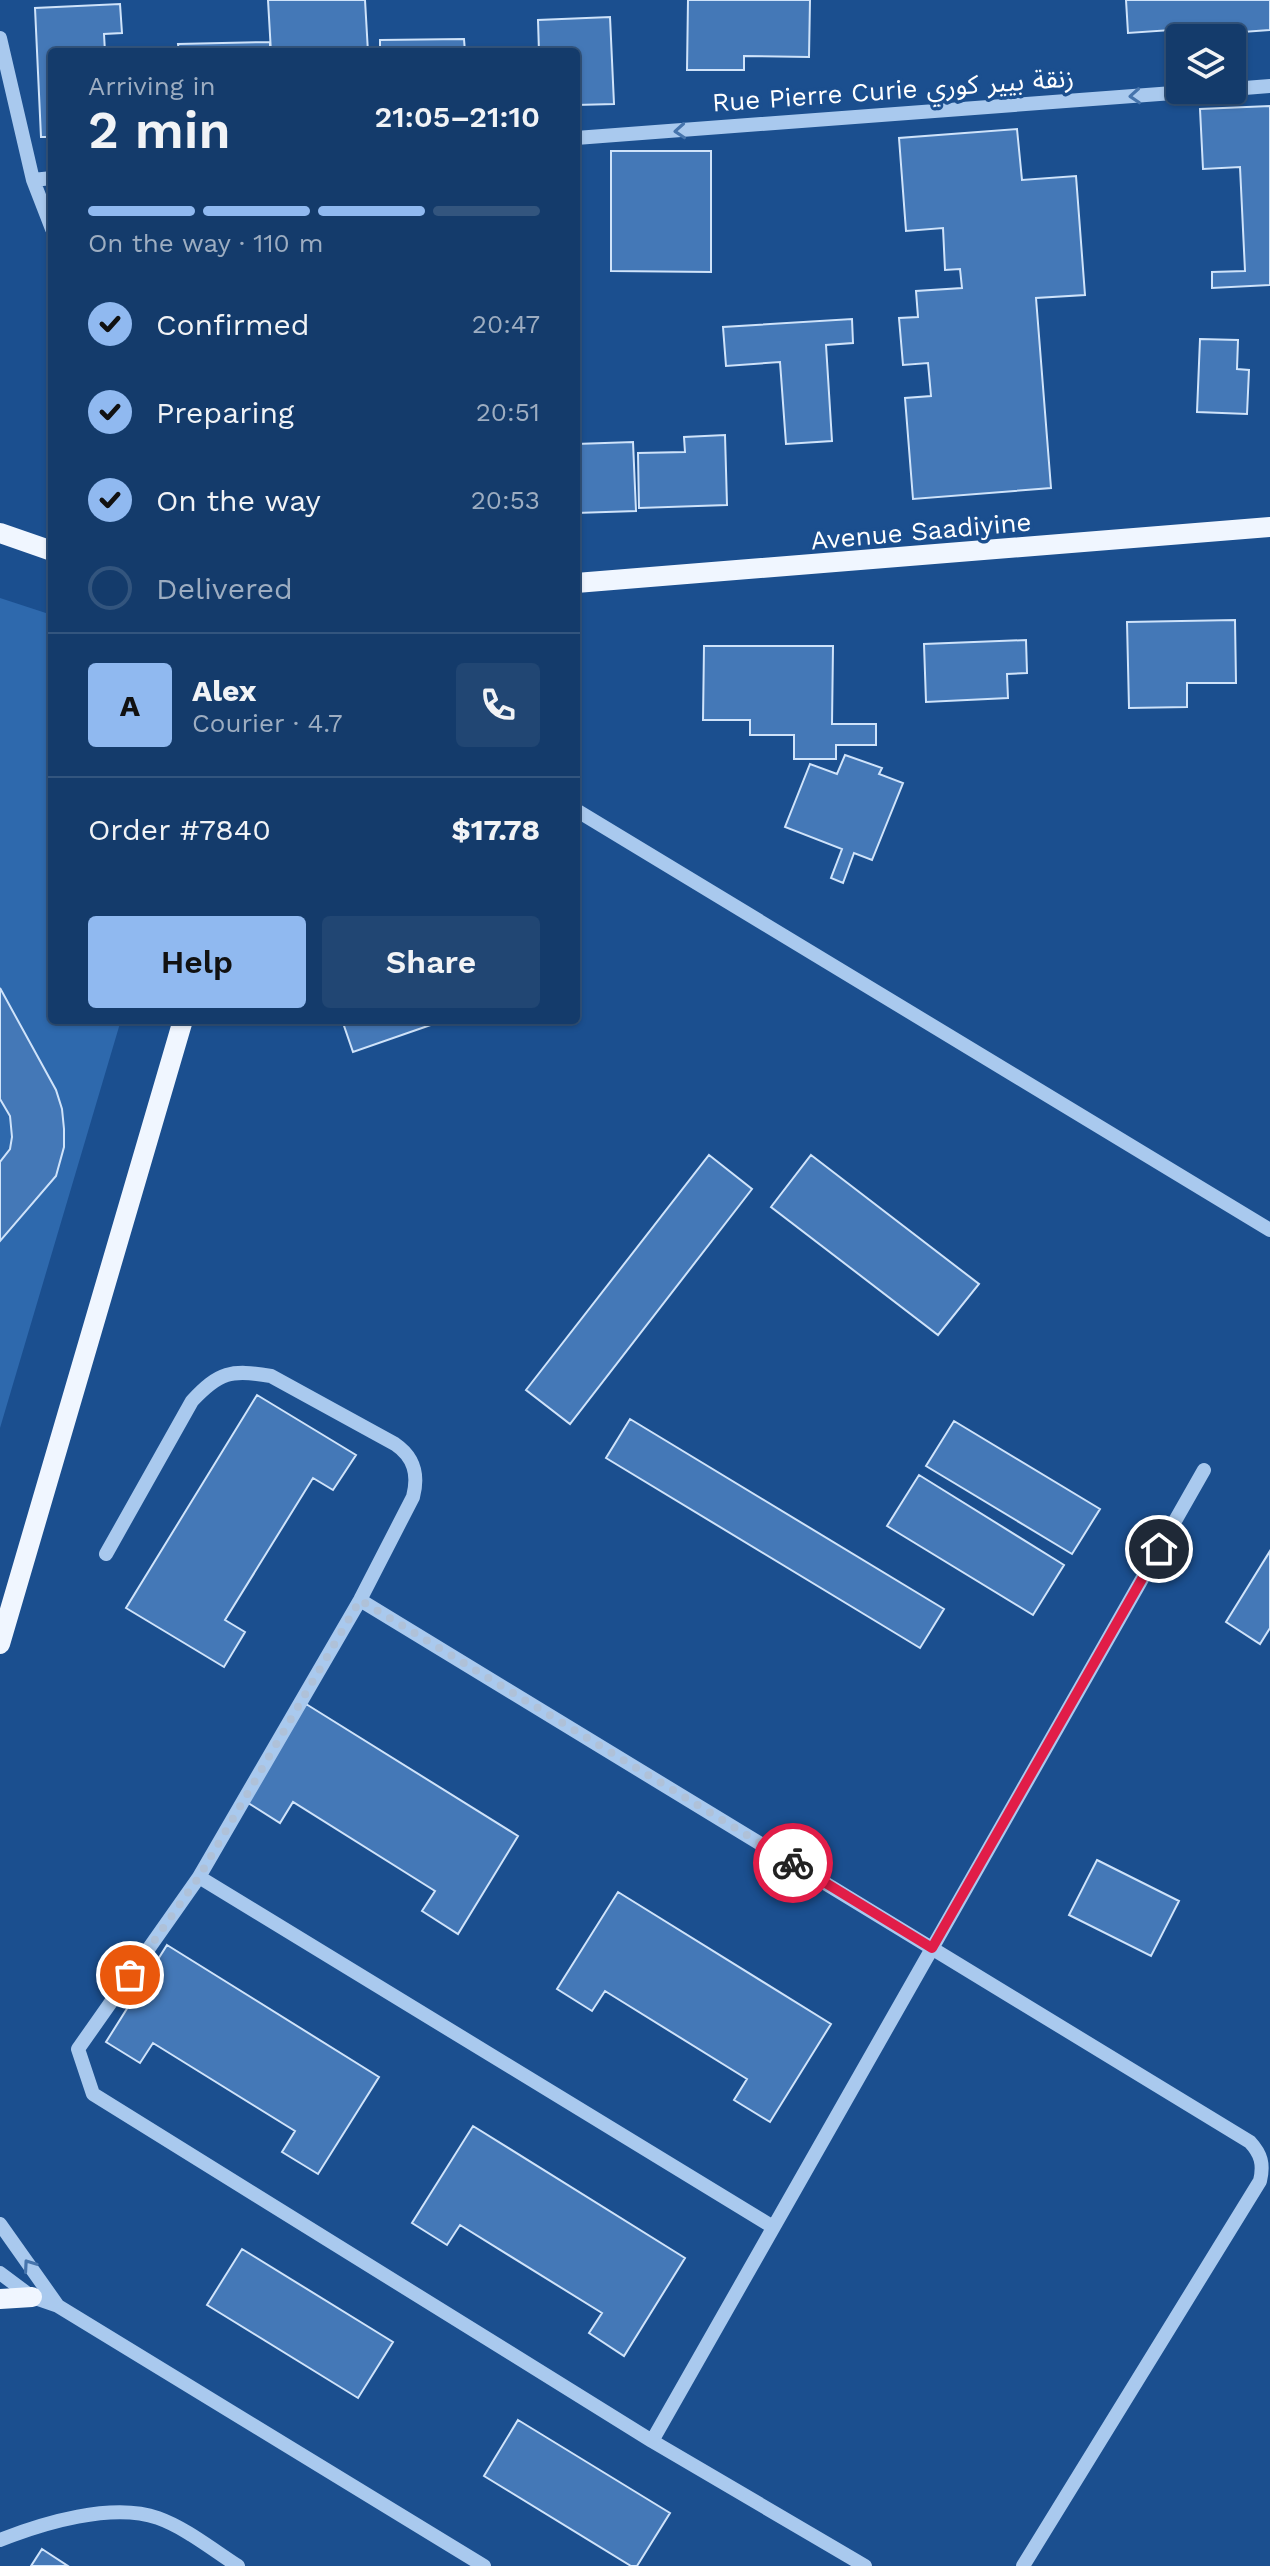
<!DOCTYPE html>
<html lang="en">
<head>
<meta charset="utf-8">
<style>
	:root { --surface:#143b6b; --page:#214673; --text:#f1f3f6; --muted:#9dadc1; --line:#33557e; --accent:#90b9f0 }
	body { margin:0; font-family:"Work Sans","Noto Sans Arabic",sans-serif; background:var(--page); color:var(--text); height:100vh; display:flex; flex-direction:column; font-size:30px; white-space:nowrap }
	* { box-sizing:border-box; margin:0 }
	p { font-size:26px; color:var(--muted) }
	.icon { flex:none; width:44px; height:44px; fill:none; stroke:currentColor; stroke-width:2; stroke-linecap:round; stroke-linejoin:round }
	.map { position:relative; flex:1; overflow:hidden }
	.panel { position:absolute; left:48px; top:48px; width:532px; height:976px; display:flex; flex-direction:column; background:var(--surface); border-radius:8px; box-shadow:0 2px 6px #0004,0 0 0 2px var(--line) }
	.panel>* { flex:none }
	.buttons { position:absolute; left:1166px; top:24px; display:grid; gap:16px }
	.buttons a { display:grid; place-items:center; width:80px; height:80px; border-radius:8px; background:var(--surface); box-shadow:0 2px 6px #0004,0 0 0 2px var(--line); font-size:40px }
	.pin { position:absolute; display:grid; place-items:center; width:68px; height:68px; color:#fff; margin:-34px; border:4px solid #fff; border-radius:50%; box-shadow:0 2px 8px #0007 }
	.courier { position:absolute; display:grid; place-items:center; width:80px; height:80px; margin:-40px; border:6px solid #e11d48; border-radius:50%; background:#fff; color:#222; box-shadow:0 2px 10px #0007 }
	.headline em { font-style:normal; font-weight:600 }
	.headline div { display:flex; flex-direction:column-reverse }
	.headline { display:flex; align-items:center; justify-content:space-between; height:136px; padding:0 40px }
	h1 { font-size:52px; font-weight:600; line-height:60px }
	.bar { display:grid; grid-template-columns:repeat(4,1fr); gap:12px 8px; align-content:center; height:96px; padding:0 40px }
	.bar i { height:10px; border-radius:6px; background:var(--line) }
	.bar .on { background:var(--accent) }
	.bar p { grid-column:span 4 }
	.line { display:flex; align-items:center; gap:20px; padding:0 40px; border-top:2px solid var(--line) }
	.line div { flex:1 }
	.round { display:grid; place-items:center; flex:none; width:84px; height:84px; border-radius:8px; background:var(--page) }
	ol { padding:0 40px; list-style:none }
	li { display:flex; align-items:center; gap:24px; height:88px }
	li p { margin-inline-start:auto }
	li .icon { padding:8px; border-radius:50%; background:var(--accent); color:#111; stroke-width:4 }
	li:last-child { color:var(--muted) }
	li i { width:44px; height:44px; border:4px solid var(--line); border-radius:50% }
	.button { display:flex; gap:16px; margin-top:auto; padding:16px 40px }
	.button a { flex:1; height:92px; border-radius:8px; background:var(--accent); color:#111; font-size:32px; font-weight:600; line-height:92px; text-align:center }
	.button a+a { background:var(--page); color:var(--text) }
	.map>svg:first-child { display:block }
</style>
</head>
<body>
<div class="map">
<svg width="1270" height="2566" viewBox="0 0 1270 2566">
	<rect width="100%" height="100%" fill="#1b4f8f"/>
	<path fill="#2e69ad" d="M 0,598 L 52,615 L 52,1020 L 121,1020 L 0,1428 Z"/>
	<path fill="#4478b7" stroke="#cfe3fa" stroke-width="2" d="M 268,0 L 365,0 L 368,52 L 271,52 Z
		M 688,0 L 810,0 L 809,57 L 744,56 L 744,70 L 687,70 Z
		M 1126,0 L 1270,0 L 1270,30 L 1201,35 L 1200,28 L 1128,33 Z
		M 120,4 L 122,33 L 104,34 L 105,52 L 52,52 L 52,137 L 41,137 L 35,8 Z
		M 610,17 L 614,104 L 576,105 L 576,52 L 539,52 L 538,20 Z
		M 464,39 L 465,52 L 380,52 L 380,40 Z
		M 270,42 L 270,52 L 179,52 L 178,44 Z
		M 1270,106 L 1270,285 L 1212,288 L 1212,272 L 1245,271 L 1240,167 L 1203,169 L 1200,109 Z
		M 1017,129 L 1022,180 L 1076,176 L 1085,295 L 1036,298 L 1051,488 L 913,499 L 905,398 L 931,396 L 928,363 L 903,365 L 899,318 L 918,317 L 916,291 L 962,288 L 960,269 L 945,270 L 943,228 L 906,231 L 899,138 Z
		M 611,151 L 711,151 L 711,272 L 611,271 Z
		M 852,319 L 853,343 L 826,345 L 832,441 L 786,444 L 780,362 L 726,366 L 723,327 Z
		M 1200,339 L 1238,340 L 1237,369 L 1249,370 L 1247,414 L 1197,412 Z
		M 725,435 L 727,505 L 639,508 L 638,453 L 685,452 L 684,437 Z
		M 633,442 L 636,511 L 576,513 L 576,444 Z
		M 1235,620 L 1236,683 L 1187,683 L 1187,707 L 1129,708 L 1127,622 Z
		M 1026,640 L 1027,673 L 1007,674 L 1008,698 L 926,702 L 924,644 Z
		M 704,646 L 833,646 L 832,724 L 876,724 L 876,745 L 836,745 L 836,759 L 794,759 L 794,735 L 750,735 L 750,720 L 703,720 Z
		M 845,755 L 882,768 L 879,774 L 903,783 L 872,860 L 854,853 L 843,883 L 831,878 L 842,849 L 785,827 L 810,764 L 837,774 Z
		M 0,988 L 56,1090 L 62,1109 L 64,1129 L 64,1147 L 56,1176 L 0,1241 L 0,1162 L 10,1149 L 12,1137 L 10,1116 L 0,1099 Z
		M 342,1020 L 445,1020 L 353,1052 Z
		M 709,1155 L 752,1189 L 570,1424 L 526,1390 Z
		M 811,1155 L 979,1284 L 938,1335 L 771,1207 Z
		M 257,1395 L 356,1455 L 333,1490 L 313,1478 L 225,1620 L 245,1632 L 224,1667 L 126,1608 Z
		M 630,1419 L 944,1609 L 920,1648 L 606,1458 Z
		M 954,1421 L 1100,1509 L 1072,1554 L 926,1466 Z
		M 919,1475 L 1064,1565 L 1033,1615 L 887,1526 Z
		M 1270,1551 L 1270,1628 L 1260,1644 L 1226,1622 Z
		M 306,1704 L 518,1836 L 458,1934 L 422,1911 L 435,1891 L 293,1802 L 280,1823 L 245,1801 Z
		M 1097,1860 L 1179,1901 L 1151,1956 L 1069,1915 Z
		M 618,1892 L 831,2024 L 770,2122 L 734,2100 L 747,2079 L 605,1991 L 592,2011 L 557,1989 Z
		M 167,1945 L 379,2077 L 318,2174 L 282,2152 L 295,2131 L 153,2043 L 140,2063 L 106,2042 Z
		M 473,2126 L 685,2258 L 624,2356 L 589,2333 L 602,2313 L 460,2225 L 447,2245 L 412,2223 Z
		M 242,2249 L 393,2342 L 358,2398 L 207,2305 Z
		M 518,2420 L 670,2513 L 637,2566 L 631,2566 L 484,2476 Z
		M 42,2549 L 68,2566 L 31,2566 Z"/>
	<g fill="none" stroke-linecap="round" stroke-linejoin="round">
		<path stroke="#a9c9ee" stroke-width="14" d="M 0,38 L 33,180 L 52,229
			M 1232,89 L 1270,86
			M 576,138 L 1213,90
			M 33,180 L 52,178
			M 576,810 L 1270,1230
			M 106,1554 L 192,1401 C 219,1372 231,1369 271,1376 L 395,1444 C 414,1457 419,1474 413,1497 L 360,1600 L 199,1877 L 78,2049 L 93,2094 L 652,2441
			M 360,1600 L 1250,2142 C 1261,2154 1264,2164 1260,2181 L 1023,2566
			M 199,1877 L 773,2227
			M 0,2224 L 58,2306
			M 0,2273 L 32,2297 L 58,2306 L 484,2566
			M 0,2540 C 43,2523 112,2502 158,2518 C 186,2528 213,2550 238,2566
			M 865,2566 L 652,2441 L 1204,1470"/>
		<path stroke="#f0f6ff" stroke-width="20" d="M 0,533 L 52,551
			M 576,583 L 1270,527
			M 0,1644 L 183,1020
			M 0,2299 L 32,2297"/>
	</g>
	<defs><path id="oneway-chevron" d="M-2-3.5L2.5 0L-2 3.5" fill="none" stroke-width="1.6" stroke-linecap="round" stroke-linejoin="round" transform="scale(2)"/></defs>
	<g stroke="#4674ac">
		<use href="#oneway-chevron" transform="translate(1135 96) rotate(176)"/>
		<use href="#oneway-chevron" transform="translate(680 131) rotate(176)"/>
		<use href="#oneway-chevron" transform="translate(29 2265) rotate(-125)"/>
	</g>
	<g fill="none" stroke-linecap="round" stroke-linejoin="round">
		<path stroke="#afc1d8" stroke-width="8" stroke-dasharray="0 14.4" d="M 130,1975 L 199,1877 L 360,1600 L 793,1863"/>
		<path stroke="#e11d48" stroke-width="10" d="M 793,1863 L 932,1948 L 1159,1549"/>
	</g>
	<g text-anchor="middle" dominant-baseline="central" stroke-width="7" stroke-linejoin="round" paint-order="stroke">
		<g font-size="26" fill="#fff" stroke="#1b4f8f">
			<text transform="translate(893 90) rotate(-4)">Rue Pierre Curie زنقة بيير كوري</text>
			<text transform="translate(921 531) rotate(-5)">Avenue Saadiyine</text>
		</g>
	</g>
</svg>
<div class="buttons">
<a><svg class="icon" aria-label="layers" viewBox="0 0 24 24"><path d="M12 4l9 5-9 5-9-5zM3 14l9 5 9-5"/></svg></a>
</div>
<div class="pin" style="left:130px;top:1975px;background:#ea580c"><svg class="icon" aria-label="bag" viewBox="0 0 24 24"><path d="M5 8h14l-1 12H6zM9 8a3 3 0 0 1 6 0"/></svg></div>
<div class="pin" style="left:1159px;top:1549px;background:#1f2937"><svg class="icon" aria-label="home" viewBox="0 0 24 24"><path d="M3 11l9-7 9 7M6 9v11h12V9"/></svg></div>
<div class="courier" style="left:793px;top:1863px"><svg class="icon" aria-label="bike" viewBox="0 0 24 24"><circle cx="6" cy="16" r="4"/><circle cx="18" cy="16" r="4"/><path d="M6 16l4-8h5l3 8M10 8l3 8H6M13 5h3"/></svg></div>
<section class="panel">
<div class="headline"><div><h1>2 min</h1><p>Arriving in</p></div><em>21:05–21:10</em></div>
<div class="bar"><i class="on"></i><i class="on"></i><i class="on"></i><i></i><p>On the way · 110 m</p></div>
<ol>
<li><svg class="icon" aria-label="check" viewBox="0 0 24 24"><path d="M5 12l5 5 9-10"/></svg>Confirmed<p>20:47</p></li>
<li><svg class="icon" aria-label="check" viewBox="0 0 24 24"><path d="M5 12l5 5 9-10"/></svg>Preparing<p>20:51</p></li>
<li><svg class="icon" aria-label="check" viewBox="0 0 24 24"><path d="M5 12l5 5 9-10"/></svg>On the way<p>20:53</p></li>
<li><i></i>Delivered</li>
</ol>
<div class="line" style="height:144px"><b class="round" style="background:var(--accent);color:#111">A</b><div><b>Alex</b><p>Courier · 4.7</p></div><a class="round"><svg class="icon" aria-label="phone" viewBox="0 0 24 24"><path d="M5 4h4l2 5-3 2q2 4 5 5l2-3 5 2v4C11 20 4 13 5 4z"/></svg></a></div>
<div class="line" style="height:104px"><div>Order #7840</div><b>$17.78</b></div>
<div class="button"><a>Help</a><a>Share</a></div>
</section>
</div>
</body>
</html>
